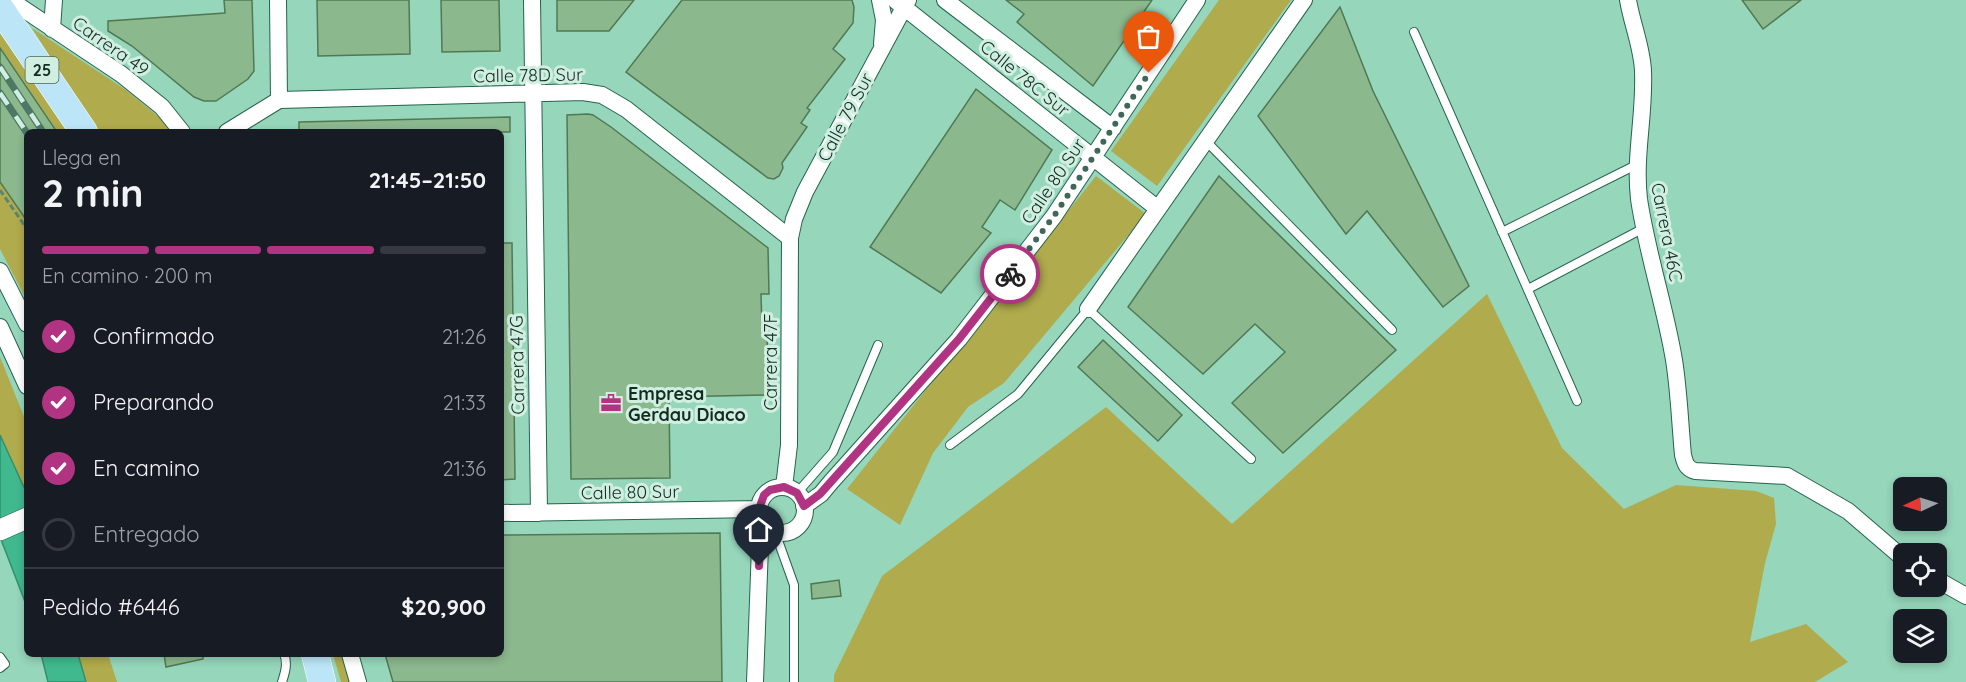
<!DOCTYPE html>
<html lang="es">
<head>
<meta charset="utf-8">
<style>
	:root { --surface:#171b24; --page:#242831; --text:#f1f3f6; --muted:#9ea1a6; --line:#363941; --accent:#b13483 }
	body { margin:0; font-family:Quicksand,sans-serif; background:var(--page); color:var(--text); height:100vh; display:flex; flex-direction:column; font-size:22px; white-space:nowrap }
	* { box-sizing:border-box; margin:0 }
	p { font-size:20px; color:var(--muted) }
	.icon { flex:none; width:33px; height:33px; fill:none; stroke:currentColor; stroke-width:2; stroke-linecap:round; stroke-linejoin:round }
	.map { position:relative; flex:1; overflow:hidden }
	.drawer { position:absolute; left:24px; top:129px; width:480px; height:528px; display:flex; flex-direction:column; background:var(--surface); border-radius:9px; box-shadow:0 3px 9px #0003 }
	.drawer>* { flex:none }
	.needle { width:39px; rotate:266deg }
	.controls { position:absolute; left:1893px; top:477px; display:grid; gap:12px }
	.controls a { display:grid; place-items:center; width:54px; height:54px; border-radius:9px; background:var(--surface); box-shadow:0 3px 9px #0003; font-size:30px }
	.pin { position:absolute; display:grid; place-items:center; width:51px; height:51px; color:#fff; margin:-62px -26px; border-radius:50% 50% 50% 0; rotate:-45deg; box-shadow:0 0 6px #0007 }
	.pin .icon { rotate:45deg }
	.courier { position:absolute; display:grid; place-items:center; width:60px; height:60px; margin:-30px; border:4px solid #b13483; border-radius:50%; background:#fff; color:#222; box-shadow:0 2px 8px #0007 }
	.overview em { font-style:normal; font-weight:700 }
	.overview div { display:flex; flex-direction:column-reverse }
	.overview { display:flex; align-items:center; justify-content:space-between; height:102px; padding:0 18px }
	h1 { font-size:39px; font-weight:700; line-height:45px }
	.bar { display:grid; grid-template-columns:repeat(4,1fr); gap:9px 6px; align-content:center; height:72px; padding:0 18px }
	.bar i { height:8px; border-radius:4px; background:var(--line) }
	.bar .on { background:var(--accent) }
	.bar p { grid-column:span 4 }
	.line { display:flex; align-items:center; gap:15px; padding:0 18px; border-top:2px solid var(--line) }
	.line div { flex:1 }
	ol { padding:0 18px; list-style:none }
	li { display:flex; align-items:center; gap:18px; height:66px }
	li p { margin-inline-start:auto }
	li .icon { padding:6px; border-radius:50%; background:var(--accent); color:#fff; stroke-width:4 }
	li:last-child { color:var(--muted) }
	li i { width:33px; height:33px; border:3px solid var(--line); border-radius:50% }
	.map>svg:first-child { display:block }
</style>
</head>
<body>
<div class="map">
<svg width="1966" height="682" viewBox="0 0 1966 682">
	<rect width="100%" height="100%" fill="#96d6bb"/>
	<path fill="#b0ab4d" d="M 1219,0 L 1291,0 L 1157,186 L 1111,151 Z
		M 0,26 L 71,132 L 58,132 L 0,47 Z
		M 32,28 L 126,90 L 166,123 L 172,132 L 98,132 Z
		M 1096,176 L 1146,214 L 1004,383 L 968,407 L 933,453 L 900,525 L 847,489 Z
		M 0,182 L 27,221 L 27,301 L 0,249 Z
		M 1487,294 L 1562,448 L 1624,509 L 1676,485 L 1756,491 L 1774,498 L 1776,524 L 1765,563 L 1750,642 L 1806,624 L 1848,662 L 1815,682 L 834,682 L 834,675 L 882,576 L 1106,407 L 1232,524 Z
		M 0,357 L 27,424 L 27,494 L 0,435 Z
		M 78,654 L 108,654 L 117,682 L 86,682 Z
		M 333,654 L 344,654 L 352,682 L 341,682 Z"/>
	<path fill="#41b98f" stroke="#338f6e" stroke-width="1.5" d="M 0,435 L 27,494 L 27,607 L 0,537 Z
		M 41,654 L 78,654 L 86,682 L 48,682 Z"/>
	<path fill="#8cb88e" stroke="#507953" stroke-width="1.5" d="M 224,0 L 252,0 L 254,71 L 248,79 L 216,101 L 204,101 L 194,97 L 132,46 L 108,31 L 108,21 L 225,13 Z
		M 317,0 L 409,0 L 410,54 L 318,56 Z
		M 441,0 L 499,0 L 500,51 L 442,52 Z
		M 557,0 L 634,0 L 609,31 L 557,31 Z
		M 682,0 L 852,0 L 854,7 L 853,23 L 833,49 L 845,59 L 807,108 L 810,110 L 801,123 L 807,127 L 782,163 L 783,168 L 779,176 L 774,179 L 768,178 L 626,72 Z
		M 1006,0 L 1152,0 L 1093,86 L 1017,22 L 1024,14 Z
		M 1742,0 L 1801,0 L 1763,29 Z
		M 1340,7 L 1373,91 L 1469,286 L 1443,307 L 1367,211 L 1346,234 L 1258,116 Z
		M 0,48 L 57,132 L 27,132 L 27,221 L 0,182 Z
		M 976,89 L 1052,150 L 1015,210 L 1000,200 L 982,227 L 991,233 L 941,293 L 870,247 Z
		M 588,114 L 593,115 L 611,127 L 768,248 L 769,294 L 761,294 L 762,330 L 767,330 L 768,395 L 669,397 L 670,478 L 571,479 L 567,115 Z
		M 510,117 L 510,132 L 299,132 L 299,122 Z
		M 1219,176 L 1396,350 L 1283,453 L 1232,403 L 1285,352 L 1255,324 L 1203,374 L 1128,307 Z
		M 501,243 L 512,243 L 515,479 L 501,480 Z
		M 1103,340 L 1182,415 L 1158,441 L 1078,367 Z
		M 720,533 L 722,682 L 393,682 L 385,654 L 501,654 L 501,535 Z
		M 839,580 L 841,596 L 812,599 L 811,584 Z
		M 164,654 L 203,654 L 203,659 L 166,667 Z"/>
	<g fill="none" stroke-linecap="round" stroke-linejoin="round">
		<g stroke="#25644d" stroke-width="10">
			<path id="service" d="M 1414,32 L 1577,401
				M 1206,141 L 1392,330
				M 1502,232 L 1636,165
				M 1528,289 L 1644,228
				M 950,445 L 1018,394 L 1088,309 L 1251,459
				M 797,493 L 833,452 L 878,345
				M 775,532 L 794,585 L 794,682
				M 0,657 L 5,664 L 0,668
				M 282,682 C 285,673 288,663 284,654"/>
		</g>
		<g stroke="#25644d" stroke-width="18">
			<path id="minor" d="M 10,0 L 121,74 L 162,107 L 182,132
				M 278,0 L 279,100
				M 532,0 L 539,513
				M 880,0 L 884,20 L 882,44
				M 945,0 L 1113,128
				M 1628,0 C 1632,24 1642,47 1643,71 C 1645,115 1634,155 1639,199 C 1647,253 1665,306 1674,360 C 1679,391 1680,424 1683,455 C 1685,463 1686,468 1695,471 L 1787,476 L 1848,511 L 1904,559
				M 896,1 L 1158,209
				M 52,29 L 54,0
				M 227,132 L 279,100 L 583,92 L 602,95 L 626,109 L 790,238
				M 0,271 L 27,324
				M 1088,309 L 1304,0
				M 0,327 L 27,386
				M 784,487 L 789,445 L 790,238 L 794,219 L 805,192 L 908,0
				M759 510a23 23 0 1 1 46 0a23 23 0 1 1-46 0Z
				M 804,506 L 821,494 L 831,482 L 959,339 L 1054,216 L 1197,0
				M 501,513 L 759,509
				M 1936,579 L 1966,596
				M 350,654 L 358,682
				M 755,682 L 761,519"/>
		</g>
		<g stroke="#25644d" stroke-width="22">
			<path id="tertiary" d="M 0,530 L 27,518"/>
		</g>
		<g stroke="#fff" stroke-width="28">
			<path id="trunk" d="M 0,8 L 84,132
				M 315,654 L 322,682"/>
		</g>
		<path stroke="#588673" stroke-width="3" stroke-dasharray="6 3" stroke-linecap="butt" d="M 0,190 L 27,229"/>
		<use href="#service" stroke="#fff" stroke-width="8"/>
		<use href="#minor" stroke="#fff" stroke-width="16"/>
		<use href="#tertiary" stroke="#fff" stroke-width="21"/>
		<use href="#trunk" stroke="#bce6f8" stroke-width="27"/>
		<g stroke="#4d7866" stroke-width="7">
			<path id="rail" d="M 0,67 L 43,132
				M 0,93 L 27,133"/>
		</g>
		<use href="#rail" stroke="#d0efe0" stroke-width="4.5" stroke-dasharray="14" stroke-linecap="butt"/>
	</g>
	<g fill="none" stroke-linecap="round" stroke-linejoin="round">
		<path stroke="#406858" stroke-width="6" stroke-dasharray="0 10.8" d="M 1010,274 L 1054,216 L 1149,73"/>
		<path stroke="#b13483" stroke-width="8" d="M 759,566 L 761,519 L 759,509 L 764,495 L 770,490 L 784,487 L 797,493 L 804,506 L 820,494 L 959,339 L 1010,274"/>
	</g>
	<defs>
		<g id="office-bare" transform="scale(1.62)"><path d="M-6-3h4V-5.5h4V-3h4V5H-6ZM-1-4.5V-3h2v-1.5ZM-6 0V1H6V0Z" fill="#b13483" stroke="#d0efe0" stroke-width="2.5" paint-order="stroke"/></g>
	</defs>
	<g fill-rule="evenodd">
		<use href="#office-bare" x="611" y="403"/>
	</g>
	<g text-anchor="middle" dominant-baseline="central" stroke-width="6" stroke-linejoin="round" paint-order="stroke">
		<rect fill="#d0efe0" stroke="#4b665b" stroke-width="1.5" x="25.5" y="57" width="33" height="26" rx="4.5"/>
		<g font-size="16" font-weight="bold" fill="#122c22">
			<text x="42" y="70">25</text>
		</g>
		<g font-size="18" fill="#122c22" stroke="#d0efe0">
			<text transform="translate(111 46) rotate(35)">Carrera 49</text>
			<text transform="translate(528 75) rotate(-1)">Calle 78D Sur</text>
			<text transform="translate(1025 78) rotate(39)">Calle 78C Sur</text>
			<text transform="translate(845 117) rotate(-62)">Calle 79 Sur</text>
			<text transform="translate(1053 181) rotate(-56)">Calle 80 Sur</text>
			<text transform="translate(1667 232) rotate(79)">Carrera 46C</text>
			<text transform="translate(770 362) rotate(-90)">Carrera 47F</text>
			<text transform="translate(517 365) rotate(-91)">Carrera 47G</text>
			<text transform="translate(630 492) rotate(-1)">Calle 80 Sur</text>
		</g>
		<g font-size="18" font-weight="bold" fill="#122c22" stroke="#d0efe0" text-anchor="start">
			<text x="628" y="393">Empresa<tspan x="628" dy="21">Gerdau Diaco</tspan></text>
		</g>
	</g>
</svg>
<div class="controls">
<a><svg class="needle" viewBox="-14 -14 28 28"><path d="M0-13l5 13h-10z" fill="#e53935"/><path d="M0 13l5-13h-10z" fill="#9ea1a6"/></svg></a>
<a><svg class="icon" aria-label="locate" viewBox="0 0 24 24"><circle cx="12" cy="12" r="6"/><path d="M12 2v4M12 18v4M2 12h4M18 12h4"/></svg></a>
<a><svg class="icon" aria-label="layers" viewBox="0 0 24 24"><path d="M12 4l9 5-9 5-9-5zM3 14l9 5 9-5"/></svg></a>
</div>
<div class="pin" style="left:1149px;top:73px;background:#ea580c"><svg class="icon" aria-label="bag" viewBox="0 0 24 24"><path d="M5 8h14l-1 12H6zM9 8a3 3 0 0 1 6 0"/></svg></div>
<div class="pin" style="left:759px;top:566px;background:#1f2937"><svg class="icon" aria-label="home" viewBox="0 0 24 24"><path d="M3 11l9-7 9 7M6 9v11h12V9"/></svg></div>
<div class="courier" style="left:1010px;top:274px"><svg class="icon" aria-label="bike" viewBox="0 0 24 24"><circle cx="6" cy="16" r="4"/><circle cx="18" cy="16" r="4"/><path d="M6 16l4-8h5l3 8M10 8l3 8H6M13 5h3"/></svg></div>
<section class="drawer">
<div class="overview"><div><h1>2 min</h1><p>Llega en</p></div><em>21:45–21:50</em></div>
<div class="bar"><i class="on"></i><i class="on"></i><i class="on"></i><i></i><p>En camino · 200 m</p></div>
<ol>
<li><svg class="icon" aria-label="check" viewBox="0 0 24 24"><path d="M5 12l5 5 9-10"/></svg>Confirmado<p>21:26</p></li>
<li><svg class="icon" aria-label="check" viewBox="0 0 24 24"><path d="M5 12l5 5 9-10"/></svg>Preparando<p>21:33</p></li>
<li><svg class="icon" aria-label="check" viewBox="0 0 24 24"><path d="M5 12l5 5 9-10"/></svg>En camino<p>21:36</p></li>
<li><i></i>Entregado</li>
</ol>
<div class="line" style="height:78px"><div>Pedido #6446</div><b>$20,900</b></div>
</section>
</div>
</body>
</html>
